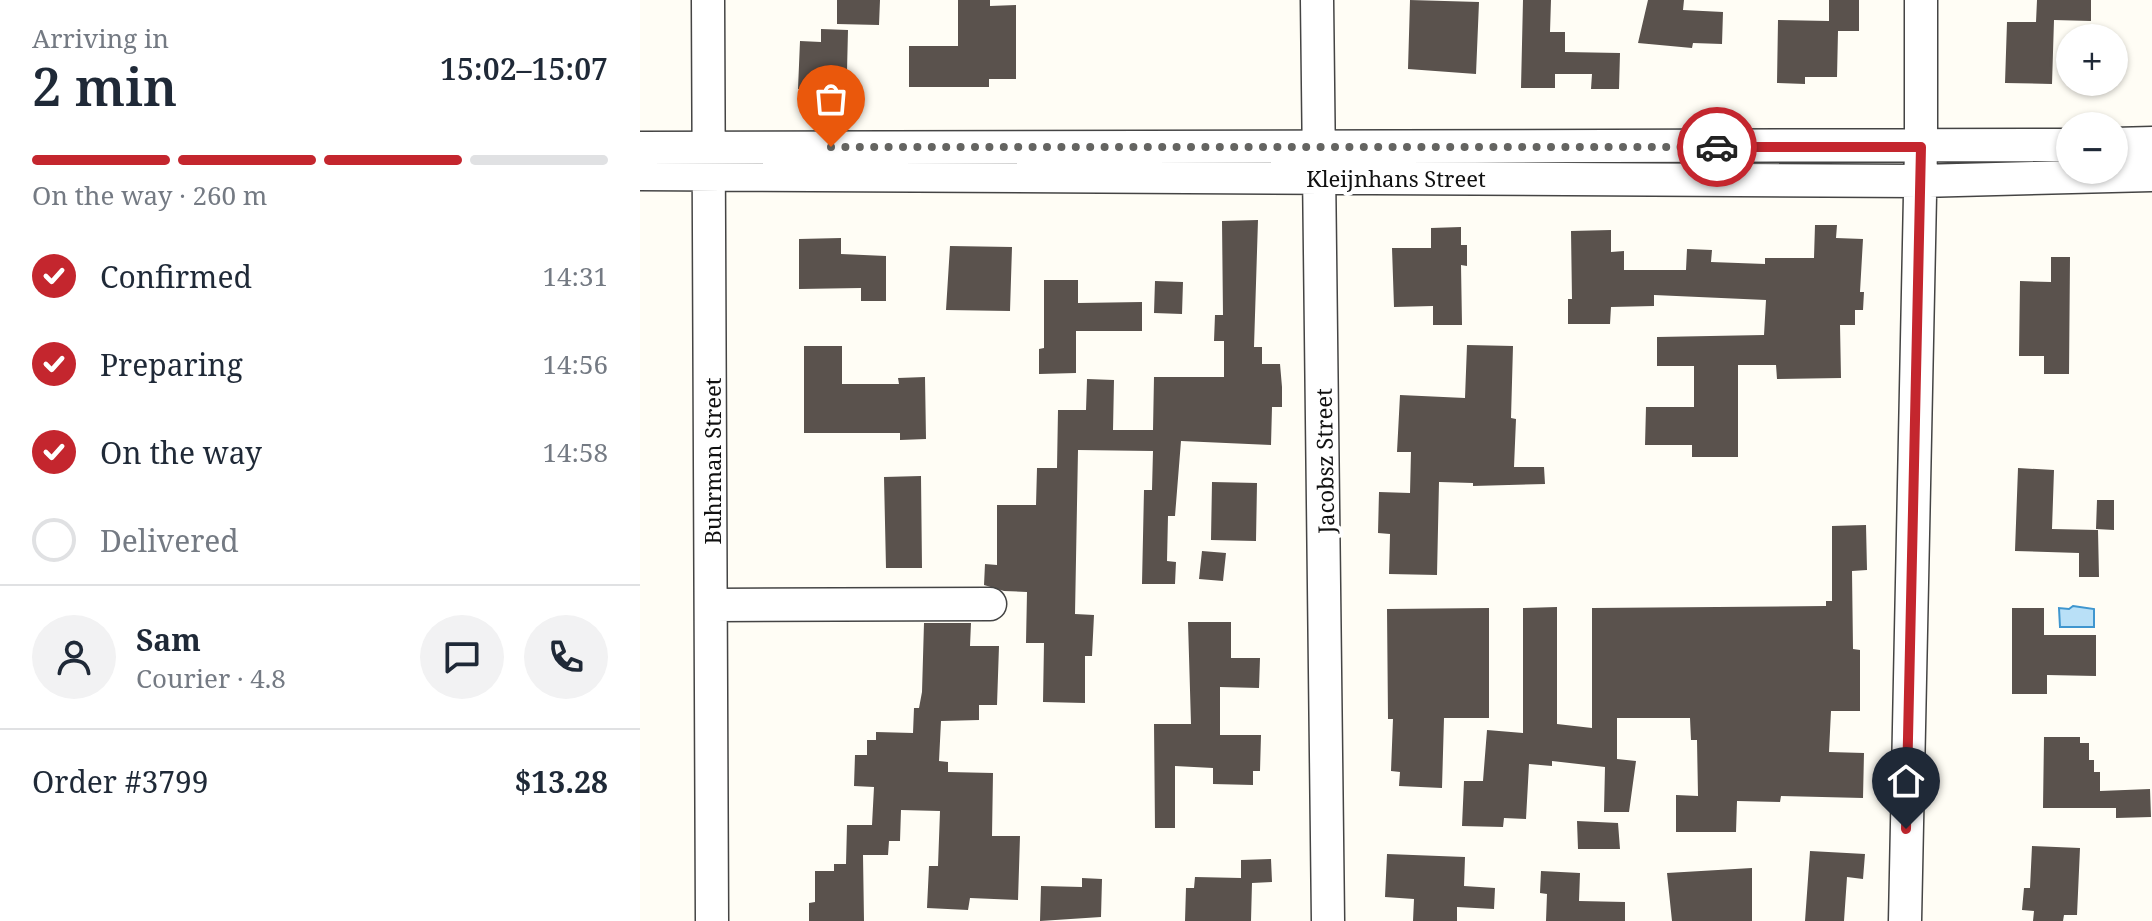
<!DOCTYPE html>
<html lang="en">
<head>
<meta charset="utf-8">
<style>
	:root { --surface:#fff; --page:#f2f2f3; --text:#1f2937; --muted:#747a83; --line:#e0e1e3; --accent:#c4262e }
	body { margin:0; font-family:"Noto Serif",serif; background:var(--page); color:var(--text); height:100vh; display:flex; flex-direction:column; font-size:30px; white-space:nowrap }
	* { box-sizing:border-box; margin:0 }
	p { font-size:26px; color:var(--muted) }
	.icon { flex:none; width:44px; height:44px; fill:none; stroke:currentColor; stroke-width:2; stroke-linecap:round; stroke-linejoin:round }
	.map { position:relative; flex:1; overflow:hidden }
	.drawer { display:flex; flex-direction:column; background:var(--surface); width:640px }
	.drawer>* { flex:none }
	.fabs { position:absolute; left:1416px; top:24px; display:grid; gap:16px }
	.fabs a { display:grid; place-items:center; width:72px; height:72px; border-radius:50%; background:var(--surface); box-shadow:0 2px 6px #0004; font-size:40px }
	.pin { position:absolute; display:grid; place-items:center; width:68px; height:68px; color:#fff; margin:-82px -34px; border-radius:50% 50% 50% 0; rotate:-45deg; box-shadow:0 0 8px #0007 }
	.pin .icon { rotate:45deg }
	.courier { position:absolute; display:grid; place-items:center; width:80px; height:80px; margin:-40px; border:6px solid #c4262e; border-radius:50%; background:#fff; color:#222; box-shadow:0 2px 10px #0007 }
	.head em { font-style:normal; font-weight:600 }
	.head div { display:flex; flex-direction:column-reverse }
	.head { display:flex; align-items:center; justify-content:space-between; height:136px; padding:0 32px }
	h1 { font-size:52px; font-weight:600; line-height:60px }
	.bar { display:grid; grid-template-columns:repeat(4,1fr); gap:12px 8px; align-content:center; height:96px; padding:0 32px }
	.bar i { height:10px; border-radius:6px; background:var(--line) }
	.bar .current { background:var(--accent) }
	.bar p { grid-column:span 4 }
	.line { display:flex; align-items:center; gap:20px; padding:0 32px; border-top:2px solid var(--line) }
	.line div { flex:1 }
	.round { display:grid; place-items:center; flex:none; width:84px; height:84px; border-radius:42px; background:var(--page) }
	ol { padding:0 32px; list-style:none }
	li { display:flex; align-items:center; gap:24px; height:88px }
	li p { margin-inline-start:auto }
	li .icon { padding:8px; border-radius:50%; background:var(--accent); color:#fff; stroke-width:4 }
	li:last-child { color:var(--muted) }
	li i { width:44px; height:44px; border:4px solid var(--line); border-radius:50% }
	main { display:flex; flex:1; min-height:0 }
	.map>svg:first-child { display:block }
</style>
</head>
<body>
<main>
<section class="drawer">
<div class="head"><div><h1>2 min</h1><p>Arriving in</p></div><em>15:02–15:07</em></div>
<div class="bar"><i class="current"></i><i class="current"></i><i class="current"></i><i></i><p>On the way · 260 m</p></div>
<ol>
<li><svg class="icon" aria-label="check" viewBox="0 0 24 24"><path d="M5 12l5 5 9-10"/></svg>Confirmed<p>14:31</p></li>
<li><svg class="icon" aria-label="check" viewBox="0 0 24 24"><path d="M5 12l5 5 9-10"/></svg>Preparing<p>14:56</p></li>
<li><svg class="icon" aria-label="check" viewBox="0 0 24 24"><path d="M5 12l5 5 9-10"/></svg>On the way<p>14:58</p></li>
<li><i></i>Delivered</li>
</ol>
<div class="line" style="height:144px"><a class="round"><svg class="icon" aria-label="person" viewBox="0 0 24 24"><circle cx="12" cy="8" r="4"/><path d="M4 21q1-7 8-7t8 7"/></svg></a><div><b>Sam</b><p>Courier · 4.8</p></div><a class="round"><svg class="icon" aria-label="chat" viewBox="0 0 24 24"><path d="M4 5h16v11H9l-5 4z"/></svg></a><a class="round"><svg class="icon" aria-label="phone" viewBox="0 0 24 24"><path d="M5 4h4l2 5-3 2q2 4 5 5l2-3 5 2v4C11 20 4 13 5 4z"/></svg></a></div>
<div class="line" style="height:104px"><div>Order #3799</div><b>$13.28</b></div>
</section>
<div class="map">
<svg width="1512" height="921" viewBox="0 0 1512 921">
	<rect width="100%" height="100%" fill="#fffdf5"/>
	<path fill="#b9e0f7" stroke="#3f96cf" stroke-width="2" d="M 1433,606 L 1454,609 L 1454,627 L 1420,627 L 1419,608 L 1429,609 Z"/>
	<path fill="#5a524d" d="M 197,0 L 240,0 L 239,25 L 197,24 Z
		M 318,0 L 350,0 L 350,6 L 376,5 L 376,79 L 349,79 L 349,87 L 269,87 L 269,46 L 318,46 Z
		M 770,0 L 839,2 L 836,74 L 768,69 Z
		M 883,0 L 911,0 L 910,32 L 925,32 L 925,52 L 980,53 L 979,89 L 951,89 L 952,74 L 915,74 L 915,88 L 881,88 Z
		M 1008,0 L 1044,0 L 1043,10 L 1083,12 L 1082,44 L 1053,43 L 1052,48 L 998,43 Z
		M 1189,0 L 1219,0 L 1219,31 L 1198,31 L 1197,77 L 1165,77 L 1165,84 L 1137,83 L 1138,20 L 1189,21 Z
		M 1397,0 L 1451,0 L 1451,21 L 1414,20 L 1412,84 L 1365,83 L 1367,22 L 1396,22 Z
		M 181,29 L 208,30 L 207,71 L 203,71 L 202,90 L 158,89 L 160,41 L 181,42 Z
		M 618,220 L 614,347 L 622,347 L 622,364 L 640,364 L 642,387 L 642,407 L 632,407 L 631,445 L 541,441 L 535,516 L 528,516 L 527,561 L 536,562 L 535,584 L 502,584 L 504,490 L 512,490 L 513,451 L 438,450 L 435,614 L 454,615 L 452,656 L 445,656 L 445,703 L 403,702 L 404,643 L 386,643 L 387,592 L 364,591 L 344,585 L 345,564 L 357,565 L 357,505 L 396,505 L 397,468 L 417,468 L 418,410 L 446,410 L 447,379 L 474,380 L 473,430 L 513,430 L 514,377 L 584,377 L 584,341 L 574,341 L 575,315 L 583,315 L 582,221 Z
		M 1175,225 L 1197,225 L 1196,238 L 1223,239 L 1220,292 L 1224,292 L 1223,310 L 1215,310 L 1215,325 L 1200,325 L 1201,378 L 1137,379 L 1136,365 L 1098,365 L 1098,457 L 1052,457 L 1052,445 L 1005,445 L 1006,407 L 1054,407 L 1054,366 L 1017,366 L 1017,337 L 1124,335 L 1126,300 L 1014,295 L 1014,306 L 971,307 L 970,324 L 928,324 L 928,299 L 932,299 L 931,231 L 971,230 L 971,252 L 984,251 L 984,270 L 1046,270 L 1047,249 L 1072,250 L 1071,262 L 1125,264 L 1125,258 L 1174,258 Z
		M 821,227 L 821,245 L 827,245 L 827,266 L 821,265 L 822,325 L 793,325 L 793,306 L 754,307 L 752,248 L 791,248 L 791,228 Z
		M 201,238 L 201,254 L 246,256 L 246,301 L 221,301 L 221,288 L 159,289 L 159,239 Z
		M 310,246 L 372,247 L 370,311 L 306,310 Z
		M 1411,257 L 1430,257 L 1429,374 L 1404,374 L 1404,356 L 1379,356 L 1380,281 L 1411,282 Z
		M 404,280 L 438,280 L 438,303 L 502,302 L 502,331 L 436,331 L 436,373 L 399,374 L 399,349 L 404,348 Z
		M 515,281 L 543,282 L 542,314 L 514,313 Z
		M 827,345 L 873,346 L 871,418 L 876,419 L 874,467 L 904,467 L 905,484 L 833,486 L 833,483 L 799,482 L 797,575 L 749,574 L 750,534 L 738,533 L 739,492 L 770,493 L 771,452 L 757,452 L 760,395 L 825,398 Z
		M 164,346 L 202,346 L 202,384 L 259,384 L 258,378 L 285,377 L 286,439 L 260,440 L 260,433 L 164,433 Z
		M 1378,468 L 1414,470 L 1412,529 L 1458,530 L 1459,577 L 1439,577 L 1439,553 L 1375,551 Z
		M 281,476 L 282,568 L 246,568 L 244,477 Z
		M 572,482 L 617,483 L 616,541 L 571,540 Z
		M 1457,500 L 1474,500 L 1474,530 L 1456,529 Z
		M 1226,525 L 1227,570 L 1212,571 L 1213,649 L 1220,650 L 1220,711 L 1191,711 L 1189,752 L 1224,753 L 1223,798 L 1141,796 L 1140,802 L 1097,801 L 1096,832 L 1036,832 L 1036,795 L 1058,796 L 1057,740 L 1051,740 L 1050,718 L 977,718 L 977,759 L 996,761 L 989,812 L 964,812 L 965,767 L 912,761 L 912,766 L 889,764 L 886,819 L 864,818 L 863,827 L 822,826 L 824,781 L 843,781 L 847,730 L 883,733 L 883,608 L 917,607 L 917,724 L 952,728 L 952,608 L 1186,606 L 1186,601 L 1192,601 L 1192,526 Z
		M 562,551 L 586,553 L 583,581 L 559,579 Z
		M 849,608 L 849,718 L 804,718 L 802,788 L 759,786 L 760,772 L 751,771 L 753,719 L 748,719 L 747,609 Z
		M 1372,608 L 1404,608 L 1404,635 L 1456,635 L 1456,676 L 1407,675 L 1407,694 L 1372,694 Z
		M 548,622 L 591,622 L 591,658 L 620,658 L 619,688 L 580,687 L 580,735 L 621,735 L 620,771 L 613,771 L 613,785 L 573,784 L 573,768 L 535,766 L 535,828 L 515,828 L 514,724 L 551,724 Z
		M 284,623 L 331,623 L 330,646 L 359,646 L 357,705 L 339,705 L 339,720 L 301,721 L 299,761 L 308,762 L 308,772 L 353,773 L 352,836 L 380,836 L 378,900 L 330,898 L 328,910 L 287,908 L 289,866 L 298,866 L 300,811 L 261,810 L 260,841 L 249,841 L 248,855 L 223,855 L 224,921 L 169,921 L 169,903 L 175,902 L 175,871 L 194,871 L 194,864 L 206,864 L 207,825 L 232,825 L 234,787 L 214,786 L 215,755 L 227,755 L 227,740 L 236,740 L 236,732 L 273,733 L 274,708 L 279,708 L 282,692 Z
		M 1404,737 L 1440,737 L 1440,743 L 1449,743 L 1449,760 L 1454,760 L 1454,772 L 1460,772 L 1460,791 L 1510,789 L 1511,817 L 1476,818 L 1476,808 L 1403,808 Z
		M 937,821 L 978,823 L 980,849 L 938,849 Z
		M 1392,846 L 1440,848 L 1437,915 L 1424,915 L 1423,921 L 1393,921 L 1394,911 L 1382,910 L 1384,888 L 1390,888 Z
		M 1170,851 L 1225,854 L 1223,879 L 1207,877 L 1204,921 L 1165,921 Z
		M 747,854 L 825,857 L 824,886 L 855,888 L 854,909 L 817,907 L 817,921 L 773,921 L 774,899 L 745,897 Z
		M 631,859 L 632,882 L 612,883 L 611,921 L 545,921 L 546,888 L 554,888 L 555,877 L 601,878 L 601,860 Z
		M 1112,868 L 1112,921 L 1032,921 L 1027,873 Z
		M 901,871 L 940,873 L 939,901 L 985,902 L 985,921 L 906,921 L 907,894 L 900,893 Z
		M 442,878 L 462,879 L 461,917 L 400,921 L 401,886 L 442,887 Z"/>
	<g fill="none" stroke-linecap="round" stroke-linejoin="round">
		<g stroke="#444" stroke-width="35">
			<path id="minor" d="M 68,0 L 72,921
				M 677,0 L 688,921
				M 1474,144 L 1512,143
				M 0,148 L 1430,145
				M 0,174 L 1280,181 L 1512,175
				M 73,605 L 350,604
				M 1265,921 L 1281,147 L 1281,0"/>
		</g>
		<use href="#minor" stroke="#fff" stroke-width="32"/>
	</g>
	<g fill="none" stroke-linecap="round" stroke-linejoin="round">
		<path stroke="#646461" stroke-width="8" stroke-dasharray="0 14.4" d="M 191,147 L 1077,147"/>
		<path stroke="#c4262e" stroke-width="10" d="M 1077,147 L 1281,147 L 1266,829"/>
	</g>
	<g text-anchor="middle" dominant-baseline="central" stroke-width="8" stroke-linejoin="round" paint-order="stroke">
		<g font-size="22" fill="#111" stroke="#fff">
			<text x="756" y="178">Kleijnhans Street</text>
			<text transform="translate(72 461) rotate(-90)">Buhrman Street</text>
			<text transform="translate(684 461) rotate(-91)">Jacobsz Street</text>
		</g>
	</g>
</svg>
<div class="fabs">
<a>+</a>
<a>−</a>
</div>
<div class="pin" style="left:191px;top:147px;background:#ea580c"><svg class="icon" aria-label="bag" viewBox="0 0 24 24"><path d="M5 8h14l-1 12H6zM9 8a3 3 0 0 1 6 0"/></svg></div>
<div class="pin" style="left:1266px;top:829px;background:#1f2937"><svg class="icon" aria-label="home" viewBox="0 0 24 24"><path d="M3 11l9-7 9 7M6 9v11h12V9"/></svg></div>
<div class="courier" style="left:1077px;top:147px"><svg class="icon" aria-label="car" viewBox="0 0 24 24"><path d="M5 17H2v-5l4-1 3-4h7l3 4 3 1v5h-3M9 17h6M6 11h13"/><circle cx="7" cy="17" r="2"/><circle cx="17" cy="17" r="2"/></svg></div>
</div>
</main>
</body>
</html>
